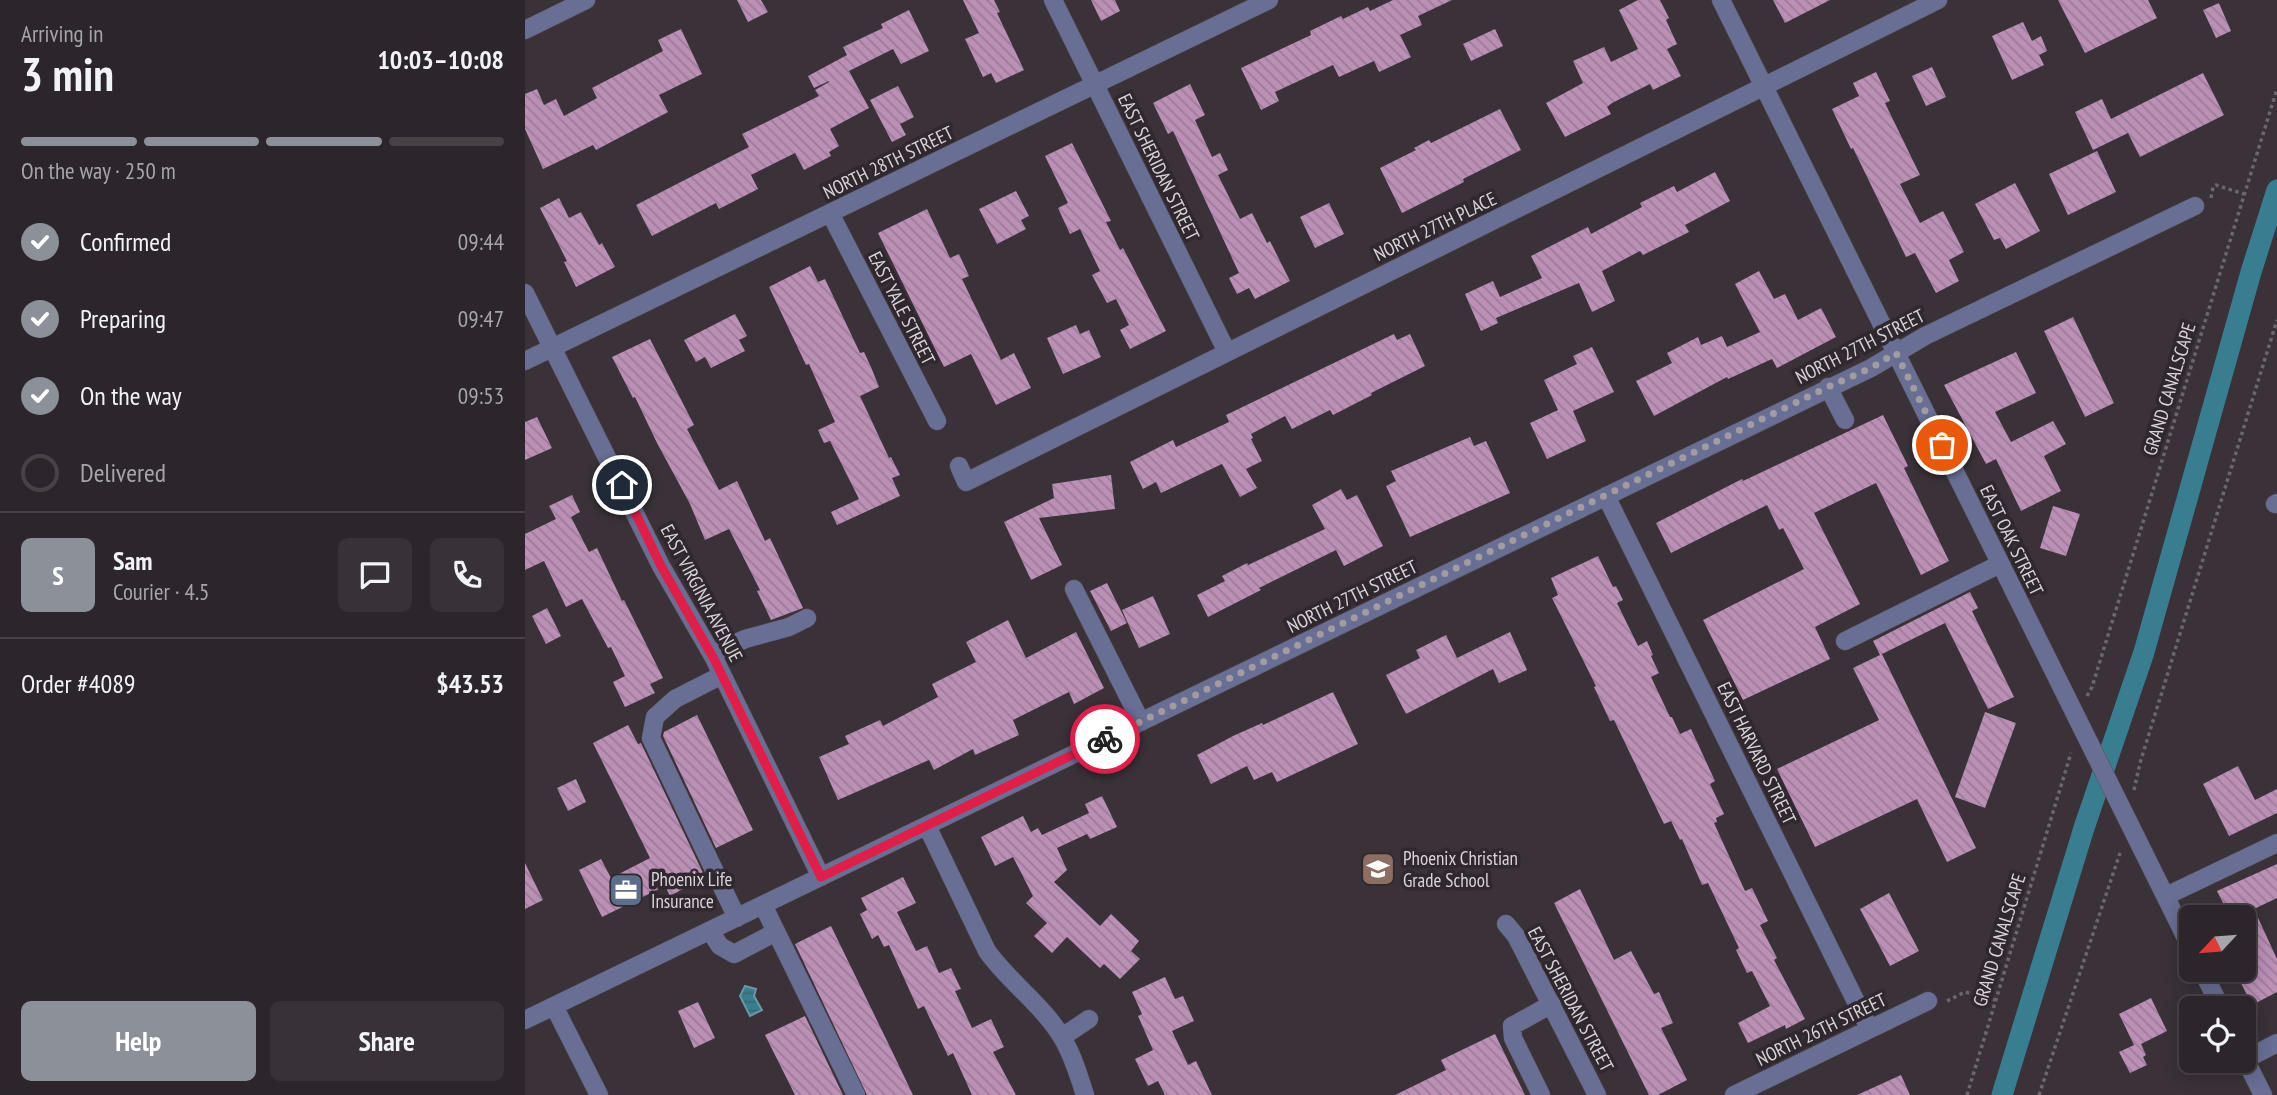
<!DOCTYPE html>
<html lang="en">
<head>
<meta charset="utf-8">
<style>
	:root { --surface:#2c252b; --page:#383137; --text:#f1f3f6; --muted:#a6a5a9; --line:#484247; --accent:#8c9099 }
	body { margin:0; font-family:"PT Sans Narrow",sans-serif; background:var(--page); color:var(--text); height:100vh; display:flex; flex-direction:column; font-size:26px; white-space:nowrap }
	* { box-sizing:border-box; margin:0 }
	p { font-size:23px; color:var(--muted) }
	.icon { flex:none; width:38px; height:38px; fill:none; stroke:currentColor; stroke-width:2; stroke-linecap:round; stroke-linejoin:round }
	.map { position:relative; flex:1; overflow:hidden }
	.details { display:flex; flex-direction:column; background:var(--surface); width:525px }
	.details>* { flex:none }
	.needle { width:46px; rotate:244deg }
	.fabs { position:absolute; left:1654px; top:905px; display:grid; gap:14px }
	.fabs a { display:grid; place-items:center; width:77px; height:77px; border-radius:10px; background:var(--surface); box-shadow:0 4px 18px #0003,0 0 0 2px var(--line); font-size:35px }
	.pin { position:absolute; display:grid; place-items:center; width:60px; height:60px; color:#fff; margin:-30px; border:4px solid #fff; border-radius:50%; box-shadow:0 2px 7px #0007 }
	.courier { position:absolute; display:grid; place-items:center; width:70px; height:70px; margin:-35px; border:5px solid #e11d48; border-radius:50%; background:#fff; color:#222; box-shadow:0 2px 9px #0007 }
	.headline em { font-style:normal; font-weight:700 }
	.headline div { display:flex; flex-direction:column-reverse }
	.headline { display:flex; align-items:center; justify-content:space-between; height:119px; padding:0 21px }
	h1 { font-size:46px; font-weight:700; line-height:52px }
	.bar { display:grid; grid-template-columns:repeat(4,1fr); gap:10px 7px; align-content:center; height:84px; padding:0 21px }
	.bar i { height:9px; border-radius:5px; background:var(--line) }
	.bar .active { background:var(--accent) }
	.bar p { grid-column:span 4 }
	.line { display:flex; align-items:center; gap:18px; padding:0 21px; border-top:2px solid var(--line) }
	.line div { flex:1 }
	.round { display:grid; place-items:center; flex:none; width:74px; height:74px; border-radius:10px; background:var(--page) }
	ol { padding:0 21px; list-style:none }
	li { display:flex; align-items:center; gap:21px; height:77px }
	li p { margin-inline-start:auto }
	li .icon { padding:7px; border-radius:50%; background:var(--accent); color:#fff; stroke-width:4 }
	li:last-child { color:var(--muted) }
	li i { width:38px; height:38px; border:4px solid var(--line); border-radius:50% }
	.button { display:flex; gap:14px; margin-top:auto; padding:14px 21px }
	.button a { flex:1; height:80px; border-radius:10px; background:var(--accent); color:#fff; font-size:28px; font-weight:700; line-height:80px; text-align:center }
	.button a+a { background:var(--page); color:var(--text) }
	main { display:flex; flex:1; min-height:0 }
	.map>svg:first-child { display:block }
</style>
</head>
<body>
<main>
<section class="details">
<div class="headline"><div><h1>3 min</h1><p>Arriving in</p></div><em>10:03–10:08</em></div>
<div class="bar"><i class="active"></i><i class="active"></i><i class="active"></i><i></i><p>On the way · 250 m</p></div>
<ol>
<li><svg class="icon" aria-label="check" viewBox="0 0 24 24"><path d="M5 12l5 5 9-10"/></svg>Confirmed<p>09:44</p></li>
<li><svg class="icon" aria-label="check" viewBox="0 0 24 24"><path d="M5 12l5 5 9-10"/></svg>Preparing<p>09:47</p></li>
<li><svg class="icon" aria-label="check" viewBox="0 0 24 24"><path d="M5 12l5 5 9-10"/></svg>On the way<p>09:53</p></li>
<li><i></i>Delivered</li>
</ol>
<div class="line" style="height:126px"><b class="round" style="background:var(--accent);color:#fff">S</b><div><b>Sam</b><p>Courier · 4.5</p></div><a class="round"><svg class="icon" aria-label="chat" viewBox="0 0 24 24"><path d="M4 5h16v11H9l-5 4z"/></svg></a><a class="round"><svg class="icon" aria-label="phone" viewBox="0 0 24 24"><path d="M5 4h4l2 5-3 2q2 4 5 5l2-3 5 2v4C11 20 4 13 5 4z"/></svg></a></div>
<div class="line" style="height:91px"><div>Order #4089</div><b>$43.53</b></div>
<div class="button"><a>Help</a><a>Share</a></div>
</section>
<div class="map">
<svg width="1752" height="1095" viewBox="0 0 1752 1095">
	<defs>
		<pattern id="water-rules" width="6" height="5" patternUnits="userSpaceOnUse" patternTransform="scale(1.75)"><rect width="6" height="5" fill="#397e90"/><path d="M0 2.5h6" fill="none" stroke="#3c6570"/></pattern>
		<pattern id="building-back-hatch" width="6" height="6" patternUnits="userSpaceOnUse" patternTransform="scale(1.75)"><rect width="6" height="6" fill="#bb8fb6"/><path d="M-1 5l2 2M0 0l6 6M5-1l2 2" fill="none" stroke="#9c7b99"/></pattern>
	</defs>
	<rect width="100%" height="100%" fill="#3a3139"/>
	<path fill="url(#water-rules)" stroke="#6998a6" stroke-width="2" d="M 220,986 L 231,989 L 229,996 L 237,1010 L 225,1016 L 215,996 Z"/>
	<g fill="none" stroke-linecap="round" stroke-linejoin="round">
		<path stroke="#397e90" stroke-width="21" d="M 1477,1095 L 1559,828 L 1619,652 L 1726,272 L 1752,190"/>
	</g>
	<path fill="url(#building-back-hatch)" d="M 212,0 L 236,0 L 243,12 L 223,22 Z
		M 438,0 L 469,0 L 475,12 L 472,13 L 499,70 L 471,83 L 466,73 L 458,77 L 440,39 L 454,33 Z
		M 566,0 L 590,0 L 595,11 L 576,21 Z
		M 868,0 L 927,0 L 893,16 L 897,25 L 875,35 L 886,57 L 854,72 L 849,61 L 814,77 L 808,65 L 750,92 L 754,101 L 736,110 L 716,68 L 786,35 L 785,31 L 816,16 L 818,19 L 843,7 L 845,11 Z
		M 1113,0 L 1135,0 L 1144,18 L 1141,20 L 1152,44 L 1142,49 L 1156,76 L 1128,90 L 1125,84 L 1087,103 L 1082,107 L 1086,114 L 1040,137 L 1021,103 L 1058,83 L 1048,61 L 1079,47 L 1086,62 L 1113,49 L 1094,10 Z
		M 1248,0 L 1305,0 L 1260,23 Z
		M 1533,0 L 1623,0 L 1632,18 L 1560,53 Z
		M 1694,3 L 1706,31 L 1691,38 L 1678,10 Z
		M 384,10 L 404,51 L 376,64 L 368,49 L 324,71 L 344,108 L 305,129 L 314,146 L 304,152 L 306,156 L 279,170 L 270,153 L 226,175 L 233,189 L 194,209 L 191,203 L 127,236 L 111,205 L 224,147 L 217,134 L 294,96 L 290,90 L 304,82 L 304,81 L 289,88 L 283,76 L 322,55 L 318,47 L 358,28 L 356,24 Z
		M 1498,22 L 1507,41 L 1516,36 L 1522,51 L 1514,55 L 1519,65 L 1487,80 L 1467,36 Z
		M 156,29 L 177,74 L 134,95 L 143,112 L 71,150 L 68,145 L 18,169 L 0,129 L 0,94 L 12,89 L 19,105 L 31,99 L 39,116 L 72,98 L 67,88 L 138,51 L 133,40 Z
		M 970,29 L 978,46 L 946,61 L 938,44 Z
		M 1407,67 L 1421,97 L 1401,106 L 1387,76 Z
		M 1351,72 L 1365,101 L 1360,103 L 1395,175 L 1375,184 L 1395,223 L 1418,211 L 1439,252 L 1424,260 L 1434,281 L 1411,293 L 1390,253 L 1381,257 L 1328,148 L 1326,149 L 1307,109 L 1334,96 L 1328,83 Z
		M 1678,73 L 1699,115 L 1615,157 L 1603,133 L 1568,150 L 1550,112 L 1577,99 L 1586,119 Z
		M 665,84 L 680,115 L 670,120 L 687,157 L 695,153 L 703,170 L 693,175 L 715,219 L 727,213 L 742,243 L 745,241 L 765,281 L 730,299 L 724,288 L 712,294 L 704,278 L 714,273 L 648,131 L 643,134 L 628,103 Z
		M 373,86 L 389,117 L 375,124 L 381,135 L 367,142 L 345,100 Z
		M 975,109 L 996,150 L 938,179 L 939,182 L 877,213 L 855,168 L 891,150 L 889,148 L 904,140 L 906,143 Z
		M 547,143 L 586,221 L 581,222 L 595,250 L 598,248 L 641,331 L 605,349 L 595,330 L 604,325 L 591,299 L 582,303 L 567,275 L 575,271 L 555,229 L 545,234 L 533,208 L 543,203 L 520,156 Z
		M 1572,151 L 1591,192 L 1543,215 L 1524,174 Z
		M 1190,172 L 1205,201 L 1160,225 L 1164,232 L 1118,255 L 1115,251 L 1077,271 L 1090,301 L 1067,312 L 1054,283 L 971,318 L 973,323 L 956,331 L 940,294 L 968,281 L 975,297 L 1017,278 L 1006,256 L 1063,227 L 1066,234 L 1117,207 L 1115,203 L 1149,186 L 1152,192 Z
		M 1490,183 L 1515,231 L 1481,249 L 1475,238 L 1469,240 L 1450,204 Z
		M 491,191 L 504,216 L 496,220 L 501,229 L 472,244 L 454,209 Z
		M 34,198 L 44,218 L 56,212 L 74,245 L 77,243 L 90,267 L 51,287 L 39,262 L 42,261 L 15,208 Z
		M 804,203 L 819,234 L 790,248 L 775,217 Z
		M 402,209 L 425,258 L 434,254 L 444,276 L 437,279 L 476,360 L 489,353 L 506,388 L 471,405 L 446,354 L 419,367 L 353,233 Z
		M 285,266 L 293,282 L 300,279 L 335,353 L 339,352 L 346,367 L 354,387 L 335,396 L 364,458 L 366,457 L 375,475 L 367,478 L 375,496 L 312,525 L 306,512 L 334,499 L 305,441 L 299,443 L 293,430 L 310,422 L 284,364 L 281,365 L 244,287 Z
		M 1234,271 L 1249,299 L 1260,294 L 1273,320 L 1296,308 L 1311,337 L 1252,368 L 1247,359 L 1203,379 L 1202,377 L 1129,416 L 1111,381 L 1147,363 L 1142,353 L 1173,337 L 1176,345 L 1197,336 L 1202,347 L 1235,332 L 1210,284 Z
		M 210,314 L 222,336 L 214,340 L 220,351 L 186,368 L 180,357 L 171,362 L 159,340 Z
		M 1548,317 L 1589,403 L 1560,417 L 1519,331 Z
		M 551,325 L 555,334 L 564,330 L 576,357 L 538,374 L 522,338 Z
		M 869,334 L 872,340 L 885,334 L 900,366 L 846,393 L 847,395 L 808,415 L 805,410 L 767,429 L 760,416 L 726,434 L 728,438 L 726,439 L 737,461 L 721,469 L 732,488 L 715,497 L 697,464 L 636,493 L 631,482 L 618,489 L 605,462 L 648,440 L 651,447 L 704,422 L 701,415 Z
		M 125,339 L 169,425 L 162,429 L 194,490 L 212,481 L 240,541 L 245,538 L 278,608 L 246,620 L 232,591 L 235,590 L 204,529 L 180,540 L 165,504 L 132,443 L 110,397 L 108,398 L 87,357 Z
		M 1067,347 L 1089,392 L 1048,411 L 1061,441 L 1022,459 L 1005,423 L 1033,410 L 1019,380 L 1052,364 L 1048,356 Z
		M 1491,352 L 1511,393 L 1470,412 L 1486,442 L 1528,421 L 1541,444 L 1519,456 L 1536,491 L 1496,511 L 1471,459 L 1461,464 L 1419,385 Z
		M 1358,415 L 1383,466 L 1379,468 L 1424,561 L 1396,575 L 1351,483 L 1289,513 L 1335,604 L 1290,627 L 1305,659 L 1218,700 L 1178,620 L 1279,569 L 1258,528 L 1254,530 L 1242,505 L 1146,553 L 1131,523 L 1217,479 L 1218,481 Z
		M 12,417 L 27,448 L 0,460 L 0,422 Z
		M 945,437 L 949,446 L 961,441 L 985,493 L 885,537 L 861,486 L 871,481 L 866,471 Z
		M 586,475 L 590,509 L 514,518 L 537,565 L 506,580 L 479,522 L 529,498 L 527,484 Z
		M 816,489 L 822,500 L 832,495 L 858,546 L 819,566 L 811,550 L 734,588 L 736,590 L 683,617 L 672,595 L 700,581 L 697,576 L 722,563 L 723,565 L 800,529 L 787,505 Z
		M 47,495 L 55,512 L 46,517 L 64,552 L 72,548 L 97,601 L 99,600 L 138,678 L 125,684 L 130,693 L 100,707 L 88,682 L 100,676 L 86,647 L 83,648 L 57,599 L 41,607 L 19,561 L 0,570 L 0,534 L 31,519 L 24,506 Z
		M 1528,506 L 1555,514 L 1541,556 L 1515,548 Z
		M 1073,556 L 1088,587 L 1091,586 L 1098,600 L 1092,603 L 1113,646 L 1122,641 L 1128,655 L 1126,656 L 1134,673 L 1126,677 L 1145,717 L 1147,717 L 1155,734 L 1166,729 L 1190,781 L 1185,784 L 1199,814 L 1191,818 L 1192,822 L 1189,823 L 1220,891 L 1227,888 L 1243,921 L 1235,925 L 1252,958 L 1249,960 L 1280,1019 L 1261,1029 L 1260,1025 L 1223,1043 L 1213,1023 L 1245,1006 L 1227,971 L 1222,973 L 1211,950 L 1214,948 L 1183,883 L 1177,885 L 1157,839 L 1155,840 L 1146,821 L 1139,824 L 1089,720 L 1085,721 L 1069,687 L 1071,686 L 1027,598 L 1033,595 L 1026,578 Z
		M 582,583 L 602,623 L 586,631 L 565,591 Z
		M 1445,592 L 1453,608 L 1447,611 L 1489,697 L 1463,709 L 1420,623 L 1355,655 L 1348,641 Z
		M 628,596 L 645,634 L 614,648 L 597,610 Z
		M 22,608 L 36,636 L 21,644 L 7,616 Z
		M 483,620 L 501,658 L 551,632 L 579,688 L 549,704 L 544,692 L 488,720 L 494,735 L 450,755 L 448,749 L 409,770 L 404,760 L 313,800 L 294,757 L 324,744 L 320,736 L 355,720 L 358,726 L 413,697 L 407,684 L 451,662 L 441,642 Z
		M 985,632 L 1002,670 L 974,683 L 968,669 L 881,714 L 861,675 L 895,658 L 891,650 L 921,635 L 932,658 Z
		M 1357,654 L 1451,848 L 1422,862 L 1392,799 L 1290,847 L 1252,769 L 1354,720 L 1328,668 Z
		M 808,692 L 833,744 L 752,782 L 747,772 L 729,780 L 722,766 L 686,784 L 672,755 L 708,736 L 737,723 L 738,725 Z
		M 1460,712 L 1491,723 L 1460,808 L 1430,797 Z
		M 172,715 L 228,830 L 191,848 L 138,736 L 139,732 Z
		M 103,725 L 113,744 L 116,743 L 180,877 L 145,896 L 140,886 L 77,917 L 54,870 L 76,859 L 86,878 L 125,858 L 68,743 Z
		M 1713,766 L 1730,800 L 1752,789 L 1752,813 L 1704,836 L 1678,784 Z
		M 51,779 L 61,802 L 43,811 L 32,788 Z
		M 577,796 L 592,827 L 565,839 L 562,834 L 532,848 L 542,870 L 529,882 L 575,926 L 586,914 L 614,941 L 606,951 L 615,959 L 595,979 L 579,964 L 575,968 L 542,937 L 527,953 L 509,936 L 522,923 L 501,903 L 508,896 L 488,857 L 470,866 L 456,837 L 498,816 L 506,832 L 513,828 L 517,835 L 564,813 L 560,804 Z
		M 0,863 L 18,900 L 0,909 Z
		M 1752,864 L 1752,898 L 1729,909 L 1752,959 L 1752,992 L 1727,1005 L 1715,981 L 1732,972 L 1718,944 L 1718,917 L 1705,917 L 1692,891 Z
		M 378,877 L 391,903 L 372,912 L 391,951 L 402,946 L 414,973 L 426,968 L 436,989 L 430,991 L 447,1028 L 466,1019 L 479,1047 L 468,1052 L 491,1095 L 447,1095 L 428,1053 L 423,1056 L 399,1006 L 393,1009 L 364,945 L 359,947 L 353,935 L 347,939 L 335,914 L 342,910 L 336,898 Z
		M 1055,889 L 1089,960 L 1106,951 L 1129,994 L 1134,992 L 1148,1023 L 1136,1028 L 1162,1080 L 1133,1095 L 1124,1095 L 1029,903 Z
		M 1364,893 L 1394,951 L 1365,966 L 1335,909 Z
		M 306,926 L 365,1047 L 388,1095 L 342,1095 L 270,944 Z
		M 640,977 L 650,999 L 658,996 L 669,1021 L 647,1031 L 663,1065 L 671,1061 L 687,1095 L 640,1095 L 633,1081 L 623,1086 L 610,1059 L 628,1050 L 613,1016 L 617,1014 L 607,992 Z
		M 1626,998 L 1642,1031 L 1616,1044 L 1621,1055 L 1618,1057 L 1622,1065 L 1605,1073 L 1594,1052 L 1609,1045 L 1594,1014 Z
		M 173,1002 L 190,1038 L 169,1048 L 153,1011 Z
		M 280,1016 L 318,1095 L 270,1095 L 240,1035 Z
		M 970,1034 L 1000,1095 L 870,1095 L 921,1070 L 916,1060 Z
		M 1376,1075 L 1385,1095 L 1332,1095 Z"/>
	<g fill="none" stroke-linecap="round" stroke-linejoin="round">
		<g stroke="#574e56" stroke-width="19">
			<path id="minor" d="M 528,0 L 702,352
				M 1196,0 L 1666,948
				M 0,30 L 61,0
				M 305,213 L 412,421
				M 0,293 L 136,566 L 189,658 L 296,877
				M 0,361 L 744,0
				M 1303,387 L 1320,420
				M 434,466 L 441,482 L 1413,0
				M 1081,496 L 1344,1028
				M 1750,504 L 1752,503
				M 549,589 L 616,722
				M 1320,641 L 1475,564
				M 187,654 L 220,639 L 264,627 L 282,618
				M 197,675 L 150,699 L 130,717 L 126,738 L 212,918
				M 402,826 L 462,951 C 484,982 519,1006 538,1039 C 548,1056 554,1076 560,1095
				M 1641,896 L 1752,843
				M 238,905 L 331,1095
				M 981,924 L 991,936 L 1072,1095
				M 185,931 L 195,946 L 209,954 L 251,932
				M 1677,970 L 1696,1008
				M 29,1006 L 74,1095
				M 0,1020 L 1346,368 L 1400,336 L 1670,206
				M 537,1037 L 564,1019
				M 1718,1055 L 1738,1095
				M 1721,1059 L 1752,1043
				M 1016,1095 L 988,1038 L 987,1026 L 1027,1004
				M 1209,1095 L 1403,1001"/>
		</g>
		<path stroke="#6e666d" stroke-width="3.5" stroke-dasharray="3.5 3.5" stroke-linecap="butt" d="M 1686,198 L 1688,187 L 1691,185 L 1719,194
			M 1562,696 L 1567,687 L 1752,89
			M 1609,790 L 1615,763 L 1752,320
			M 1422,1001 L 1440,992 L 1470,1000
			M 1442,1095 L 1546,753
			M 1514,1095 L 1595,853"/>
		<use href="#minor" stroke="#686e94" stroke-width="18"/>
	</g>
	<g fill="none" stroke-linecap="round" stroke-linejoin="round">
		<path stroke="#a29ba2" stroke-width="7" stroke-dasharray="0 12.6" d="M 580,739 L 1303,387 L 1346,368 L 1371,353 L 1417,445"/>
		<path stroke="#e11d48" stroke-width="9" d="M 97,485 L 136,566 L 189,659 L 296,877 L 580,739"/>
	</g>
	<defs>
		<g id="school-square" transform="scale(1.75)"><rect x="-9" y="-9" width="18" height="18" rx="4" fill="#8d6e63" stroke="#30272f"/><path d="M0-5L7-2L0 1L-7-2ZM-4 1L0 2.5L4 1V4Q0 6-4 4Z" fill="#fff"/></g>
		<g id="office-square" transform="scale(1.75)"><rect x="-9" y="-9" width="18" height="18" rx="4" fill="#5c6f8a" stroke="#30272f"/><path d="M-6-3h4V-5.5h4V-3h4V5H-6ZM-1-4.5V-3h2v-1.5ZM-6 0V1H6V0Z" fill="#fff"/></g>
	</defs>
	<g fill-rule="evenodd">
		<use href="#school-square" x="853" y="869"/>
		<use href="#office-square" x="101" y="890"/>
	</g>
	<g text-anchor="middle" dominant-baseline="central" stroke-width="7" stroke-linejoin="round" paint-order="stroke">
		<g font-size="19" fill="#dad4da" stroke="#30272f">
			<text transform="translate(363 162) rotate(-26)">NORTH 28TH STREET</text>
			<text transform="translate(634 167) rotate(64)">EAST SHERIDAN STREET</text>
			<text transform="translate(910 226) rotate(-26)">NORTH 27TH PLACE</text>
			<text transform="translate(377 308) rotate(63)">EAST YALE STREET</text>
			<text transform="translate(1335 346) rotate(-27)">NORTH 27TH STREET</text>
			<text transform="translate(1644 389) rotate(-73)">GRAND CANALSCAPE</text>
			<text transform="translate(1487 540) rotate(64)">EAST OAK STREET</text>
			<text transform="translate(177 593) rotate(62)">EAST VIRGINIA AVENUE</text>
			<text transform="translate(827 596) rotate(-26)">NORTH 27TH STREET</text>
			<text transform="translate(1232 753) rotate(64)">EAST HARVARD STREET</text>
			<text transform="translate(1474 940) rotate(-73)">GRAND CANALSCAPE</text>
			<text transform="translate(1046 999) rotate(62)">EAST SHERIDAN STREET</text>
			<text transform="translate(1296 1029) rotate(-26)">NORTH 26TH STREET</text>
		</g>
		<g font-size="19" fill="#dad4da" stroke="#30272f" text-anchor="start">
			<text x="878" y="858">Phoenix Christian<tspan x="878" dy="22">Grade School</tspan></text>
			<text x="126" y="879">Phoenix Life<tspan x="126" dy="22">Insurance</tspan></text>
		</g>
	</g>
</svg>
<div class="fabs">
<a><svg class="needle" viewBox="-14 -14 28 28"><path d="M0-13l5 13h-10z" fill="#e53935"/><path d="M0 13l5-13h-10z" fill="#a6a5a9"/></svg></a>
<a><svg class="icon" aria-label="locate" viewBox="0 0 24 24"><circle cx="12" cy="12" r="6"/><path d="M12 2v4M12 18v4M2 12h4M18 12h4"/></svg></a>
</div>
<div class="pin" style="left:1417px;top:445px;background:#ea580c"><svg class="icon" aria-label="bag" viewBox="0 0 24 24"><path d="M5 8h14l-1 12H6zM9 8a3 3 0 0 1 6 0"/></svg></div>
<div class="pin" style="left:97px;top:485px;background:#1f2937"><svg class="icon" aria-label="home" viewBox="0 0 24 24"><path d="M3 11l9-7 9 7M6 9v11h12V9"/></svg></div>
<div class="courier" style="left:580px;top:739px"><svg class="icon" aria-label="bike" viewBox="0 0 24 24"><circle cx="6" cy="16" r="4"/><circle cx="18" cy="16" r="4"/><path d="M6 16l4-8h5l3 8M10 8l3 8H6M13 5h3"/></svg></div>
</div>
</main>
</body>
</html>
